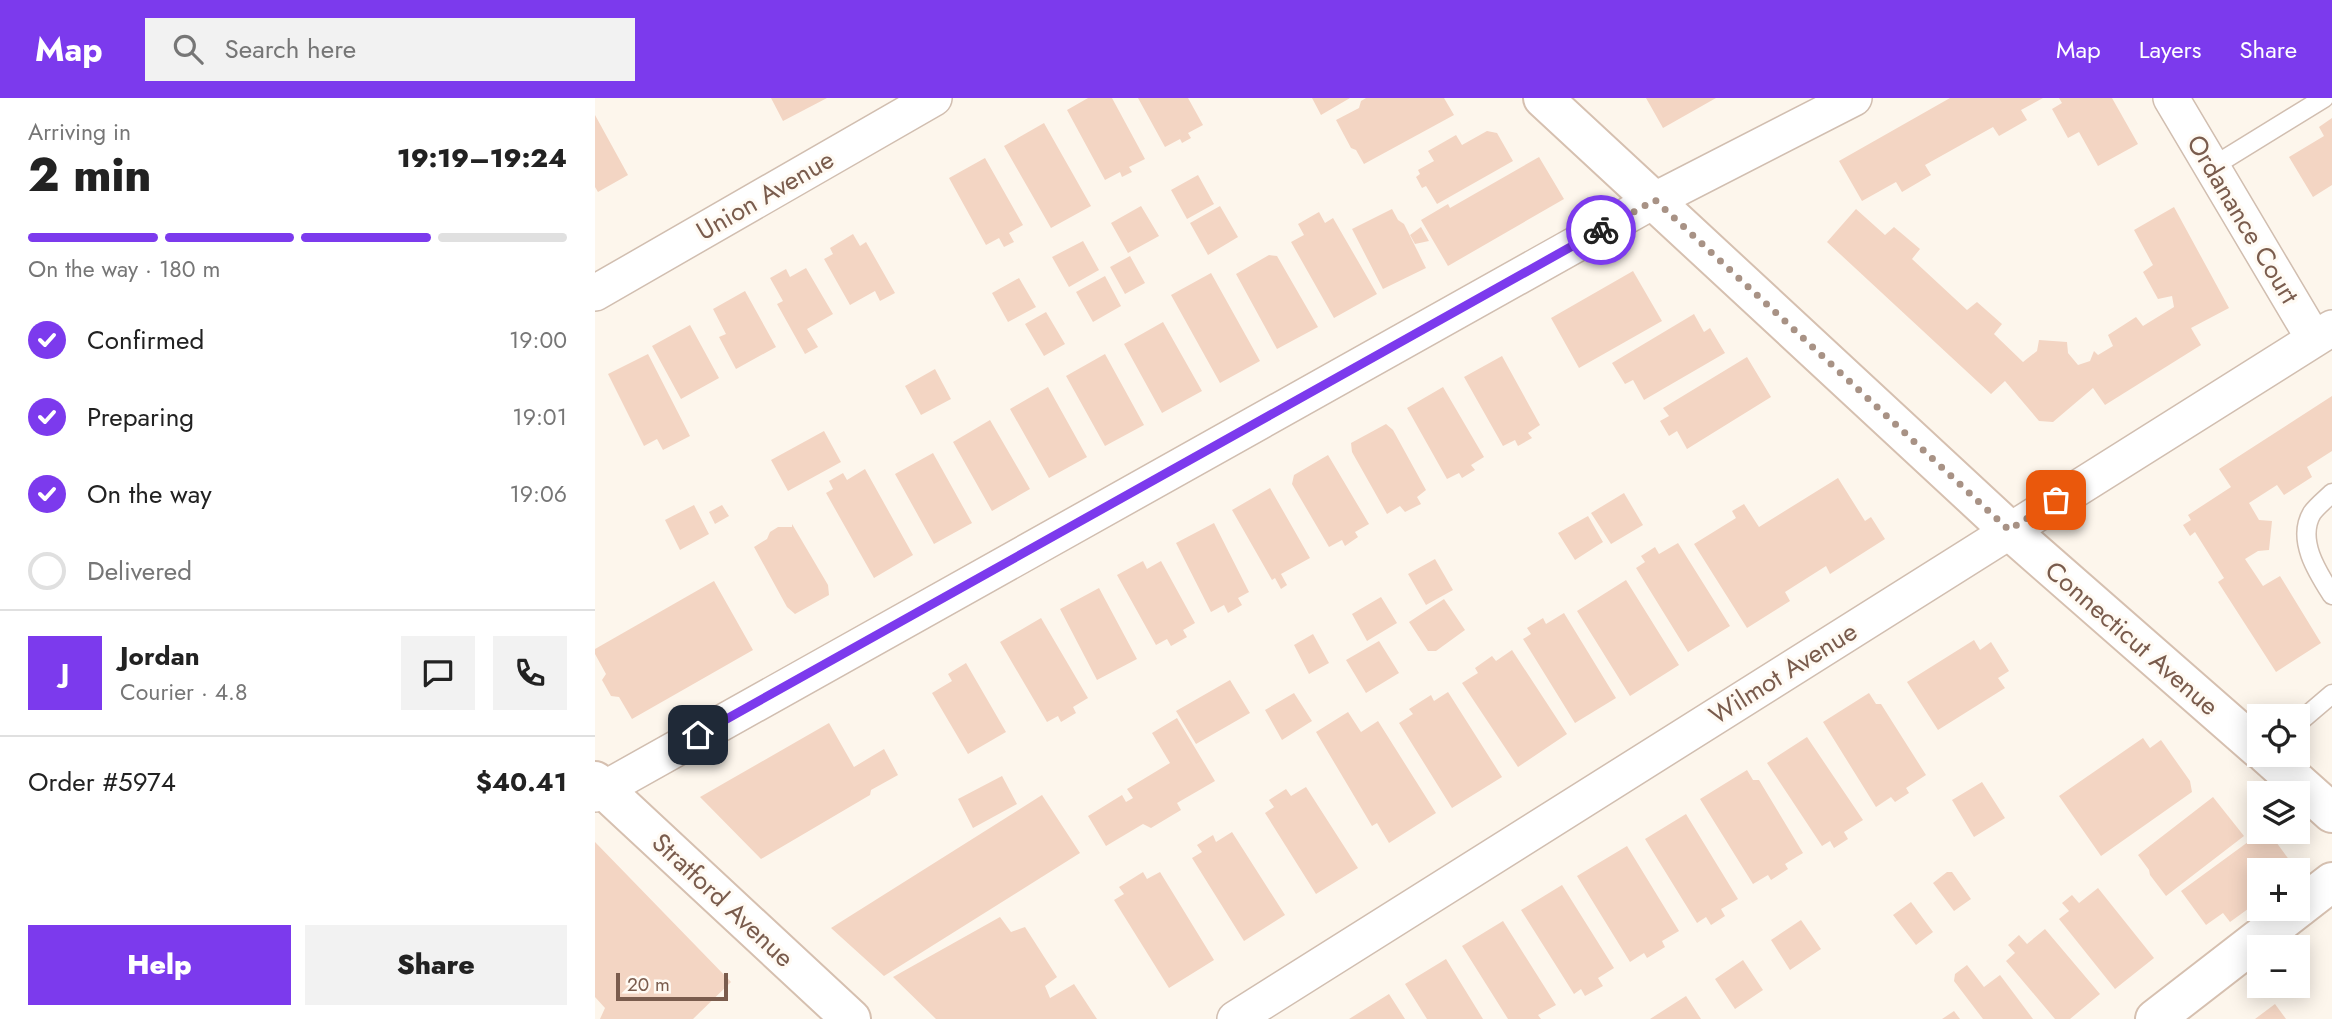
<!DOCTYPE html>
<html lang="en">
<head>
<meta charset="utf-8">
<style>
	:root { --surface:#fff; --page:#f2f2f2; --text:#222; --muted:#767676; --line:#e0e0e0; --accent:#7c3aed }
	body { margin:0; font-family:Jost,sans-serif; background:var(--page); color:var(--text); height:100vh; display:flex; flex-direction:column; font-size:26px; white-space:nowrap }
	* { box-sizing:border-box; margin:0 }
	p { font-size:23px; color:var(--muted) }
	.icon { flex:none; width:38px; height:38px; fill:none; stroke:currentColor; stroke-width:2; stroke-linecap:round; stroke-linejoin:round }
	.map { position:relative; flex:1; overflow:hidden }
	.details { display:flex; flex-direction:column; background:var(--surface); width:595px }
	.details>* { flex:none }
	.tools { position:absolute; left:1652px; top:606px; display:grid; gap:14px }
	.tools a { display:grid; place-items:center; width:63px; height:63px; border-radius:0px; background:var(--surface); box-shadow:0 4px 18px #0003; font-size:35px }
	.scale { position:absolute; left:21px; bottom:18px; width:112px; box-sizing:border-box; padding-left:7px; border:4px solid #7a5c4d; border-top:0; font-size:19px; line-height:24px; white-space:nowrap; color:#7a5c4d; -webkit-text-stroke:5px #fffaf3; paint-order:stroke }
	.pin { position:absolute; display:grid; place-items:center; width:60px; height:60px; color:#fff; margin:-30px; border-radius:14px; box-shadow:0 4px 10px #0006 }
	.courier { position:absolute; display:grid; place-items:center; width:70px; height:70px; margin:-35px; border:5px solid #7c3aed; border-radius:50%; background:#fff; color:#222; box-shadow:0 2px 9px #0007 }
	.headline em { font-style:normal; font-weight:800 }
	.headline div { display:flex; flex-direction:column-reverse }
	.headline { display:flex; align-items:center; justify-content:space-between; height:119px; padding:0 28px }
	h1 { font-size:46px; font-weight:800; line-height:52px }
	.bar { display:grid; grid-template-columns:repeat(4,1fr); gap:10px 7px; align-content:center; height:84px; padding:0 28px }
	.bar i { height:9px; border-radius:5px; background:var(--line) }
	.bar .active { background:var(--accent) }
	.bar p { grid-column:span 4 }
	.line { display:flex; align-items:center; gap:18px; padding:0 28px; border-top:2px solid var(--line) }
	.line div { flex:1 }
	.round { display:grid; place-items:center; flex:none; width:74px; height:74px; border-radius:0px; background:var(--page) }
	ol { padding:0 28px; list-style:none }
	li { display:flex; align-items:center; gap:21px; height:77px }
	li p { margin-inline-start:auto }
	li .icon { padding:7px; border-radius:50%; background:var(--accent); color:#fff; stroke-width:4 }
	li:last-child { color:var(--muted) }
	li i { width:38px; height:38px; border:4px solid var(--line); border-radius:50% }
	.cta { display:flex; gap:14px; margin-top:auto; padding:14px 28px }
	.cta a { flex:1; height:80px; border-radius:0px; background:var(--accent); color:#fff; font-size:28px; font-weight:800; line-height:80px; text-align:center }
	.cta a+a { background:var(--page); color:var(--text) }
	header { display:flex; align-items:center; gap:42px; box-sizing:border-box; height:98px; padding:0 35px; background:var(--accent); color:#fff }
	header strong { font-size:33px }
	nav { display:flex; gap:38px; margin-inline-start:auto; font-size:24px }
	.search { width:490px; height:63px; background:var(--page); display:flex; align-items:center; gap:18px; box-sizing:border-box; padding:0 24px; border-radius:0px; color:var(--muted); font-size:26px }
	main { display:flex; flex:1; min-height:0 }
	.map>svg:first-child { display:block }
</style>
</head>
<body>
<header>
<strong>Map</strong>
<div class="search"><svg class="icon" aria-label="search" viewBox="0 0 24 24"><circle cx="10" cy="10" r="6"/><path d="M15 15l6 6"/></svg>Search here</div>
<nav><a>Map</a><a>Layers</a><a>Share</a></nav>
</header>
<main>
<section class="details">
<div class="headline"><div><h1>2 min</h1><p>Arriving in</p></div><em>19:19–19:24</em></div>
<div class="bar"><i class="active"></i><i class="active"></i><i class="active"></i><i></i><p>On the way · 180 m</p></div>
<ol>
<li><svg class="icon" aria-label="check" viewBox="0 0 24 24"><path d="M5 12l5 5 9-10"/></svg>Confirmed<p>19:00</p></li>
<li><svg class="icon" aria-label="check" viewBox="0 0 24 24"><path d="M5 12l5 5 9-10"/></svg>Preparing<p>19:01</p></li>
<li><svg class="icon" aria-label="check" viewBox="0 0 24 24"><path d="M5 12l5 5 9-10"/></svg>On the way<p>19:06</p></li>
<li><i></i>Delivered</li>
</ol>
<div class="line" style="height:126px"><b class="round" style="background:var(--accent);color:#fff">J</b><div><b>Jordan</b><p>Courier · 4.8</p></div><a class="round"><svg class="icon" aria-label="chat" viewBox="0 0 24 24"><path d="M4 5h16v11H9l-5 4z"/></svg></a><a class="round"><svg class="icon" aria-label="phone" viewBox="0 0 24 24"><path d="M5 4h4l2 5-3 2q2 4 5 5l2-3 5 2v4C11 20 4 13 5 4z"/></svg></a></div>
<div class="line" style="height:91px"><div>Order #5974</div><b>$40.41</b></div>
<div class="cta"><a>Help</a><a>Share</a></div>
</section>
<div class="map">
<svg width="1737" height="921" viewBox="0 0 1737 921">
	<rect width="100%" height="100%" fill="#fdf6ec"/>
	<path fill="#f3d5c3" d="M 176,0 L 232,0 L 188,23 Z
		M 493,0 L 517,0 L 550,61 L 534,69 L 537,74 L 527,79 L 525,74 L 510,82 L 472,12 Z
		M 543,0 L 593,0 L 608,27 L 593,35 L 596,40 L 587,45 L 585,41 L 570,49 Z
		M 717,0 L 755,0 L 726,17 Z
		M 771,0 L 849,0 L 859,17 L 769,66 L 761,52 L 756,50 L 741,22 L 764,10 L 766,3 Z
		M 1051,0 L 1121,0 L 1068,30 Z
		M 1355,0 L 1448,0 L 1426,12 L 1432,22 L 1404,38 L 1398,29 L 1330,67 L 1336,77 L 1307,94 L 1301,84 L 1267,103 L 1244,63 Z
		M 1464,0 L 1517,0 L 1543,46 L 1503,68 L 1484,34 L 1473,40 L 1457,11 L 1467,5 Z
		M 0,17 L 33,77 L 3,94 L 0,89 Z
		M 1737,20 L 1737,87 L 1718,99 L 1694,59 L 1729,38 L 1724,29 Z
		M 449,25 L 496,108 L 456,130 L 409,48 Z
		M 892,33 L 902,35 L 918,63 L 842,106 L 831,88 L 827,90 L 821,79 L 825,76 L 823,72 L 839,63 L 833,53 L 861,37 L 867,47 Z
		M 944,59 L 969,101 L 853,168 L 826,122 L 853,106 L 855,110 Z
		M 390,60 L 428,127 L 414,135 L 419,144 L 409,149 L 404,140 L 391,147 L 354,80 Z
		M 603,77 L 619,106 L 592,121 L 576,92 Z
		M 546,108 L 564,138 L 533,155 L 516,125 Z
		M 625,108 L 643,139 L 613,157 L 595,125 Z
		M 1579,109 L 1634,210 L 1596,230 L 1606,247 L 1510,307 L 1498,290 L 1458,324 L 1444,323 L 1410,283 L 1396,296 L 1232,144 L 1261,111 L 1290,137 L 1299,129 L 1325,151 L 1317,161 L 1372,212 L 1382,204 L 1407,226 L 1399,236 L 1428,264 L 1442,253 L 1444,242 L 1472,244 L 1473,255 L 1483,267 L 1495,263 L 1499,253 L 1503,257 L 1518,248 L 1513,237 L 1541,219 L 1548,228 L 1579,209 L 1577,198 L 1563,201 L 1548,174 L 1558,167 L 1539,132 Z
		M 797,111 L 803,122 L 809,126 L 831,170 L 788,191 L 757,131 Z
		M 724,114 L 730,125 L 738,120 L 782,196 L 739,220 L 696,144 L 709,137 L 703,126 Z
		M 826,129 L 834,143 L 820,146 L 815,137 Z
		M 258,136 L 265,148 L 271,144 L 300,195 L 285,203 L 280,193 L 255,207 L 229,161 L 238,156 L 235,150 Z
		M 488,143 L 504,172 L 474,189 L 457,159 Z
		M 674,157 L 682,158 L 723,229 L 682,251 L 641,176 Z
		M 535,158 L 550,185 L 530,196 L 515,169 Z
		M 211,170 L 238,216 L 212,231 L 223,249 L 210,256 L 182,206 L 188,203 L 175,180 L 191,171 L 195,179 Z
		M 1038,173 L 1067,223 L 984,270 L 956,220 Z
		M 616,175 L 665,263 L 625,285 L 576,197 Z
		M 510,178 L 526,208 L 498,224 L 481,194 Z
		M 424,180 L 441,209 L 413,224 L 397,195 Z
		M 150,193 L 181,249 L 141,271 L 124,239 L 131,236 L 118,211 Z
		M 451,214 L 470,246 L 449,258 L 430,226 Z
		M 1099,216 L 1109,234 L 1115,230 L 1130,255 L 1049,302 L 1038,282 L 1030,286 L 1017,265 Z
		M 568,224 L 607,293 L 567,315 L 529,246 Z
		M 95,227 L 124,280 L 86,301 L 57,248 Z
		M 53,256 L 95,338 L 68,352 L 62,341 L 49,348 L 13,276 Z
		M 510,256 L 549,327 L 510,348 L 471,278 Z
		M 907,258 L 945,327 L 933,335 L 937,340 L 923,348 L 920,342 L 908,348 L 869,279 Z
		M 1152,259 L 1176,299 L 1092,351 L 1082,333 L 1074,338 L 1065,323 L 1074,318 L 1068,310 Z
		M 340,271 L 356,301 L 326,317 L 310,288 Z
		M 453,289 L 492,359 L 454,380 L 415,311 Z
		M 848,289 L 889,359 L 876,367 L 880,372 L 867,380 L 864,375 L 852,381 L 812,310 Z
		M 1737,298 L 1737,353 L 1712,369 L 1717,379 L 1689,397 L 1682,387 L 1654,405 L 1664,422 L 1677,423 L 1674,452 L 1663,453 L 1650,461 L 1668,488 L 1685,478 L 1726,545 L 1681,574 L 1623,484 L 1629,480 L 1600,434 L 1595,438 L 1588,427 L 1596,422 L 1593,417 L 1636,389 L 1624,371 Z
		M 395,322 L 435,391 L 397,413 L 358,344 Z
		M 791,326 L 798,332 L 831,392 L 822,399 L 826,406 L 810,414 L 805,408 L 792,416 L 757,354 L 756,345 Z
		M 229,333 L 246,364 L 193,393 L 176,362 Z
		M 338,355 L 377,425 L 339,446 L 300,376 Z
		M 733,357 L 774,426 L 760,434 L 763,439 L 750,448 L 747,442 L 734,449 L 697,386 L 699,377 Z
		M 270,371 L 318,457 L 279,480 L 231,395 L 238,391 L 234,383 L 248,375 L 252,382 Z
		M 1243,380 L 1270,423 L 1276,419 L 1290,441 L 1235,476 L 1231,468 L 1190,494 L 1195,503 L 1152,530 L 1099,446 L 1141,420 L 1137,413 L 1149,406 L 1164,429 Z
		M 675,390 L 715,460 L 686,476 L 692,487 L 686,491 L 680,480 L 677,482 L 637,412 Z
		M 1029,395 L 1048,427 L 1016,446 L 996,415 Z
		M 99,407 L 114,436 L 85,452 L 70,422 Z
		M 127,407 L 134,418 L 120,426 L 114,414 Z
		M 993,418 L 1008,444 L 980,462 L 963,435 Z
		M 619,425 L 654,494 L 643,500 L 647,507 L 633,515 L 629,507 L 616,514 L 581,445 Z
		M 197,426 L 233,487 L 234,497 L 200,516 L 192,509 L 159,449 L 172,441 L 175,434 L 183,429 L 197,429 Z
		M 1083,445 L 1135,528 L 1093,554 L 1041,470 L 1050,464 L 1046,458 L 1060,449 L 1064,456 Z
		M 840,461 L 858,492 L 831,507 L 813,476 Z
		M 548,463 L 552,471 L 566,463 L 600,525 L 588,532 L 592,539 L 576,548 L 572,541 L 561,547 L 522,477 Z
		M 1031,482 L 1084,567 L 1035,598 L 982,513 Z
		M 119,483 L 158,552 L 37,621 L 24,599 L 16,598 L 7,582 L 11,576 L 0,556 L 0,551 Z
		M 504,490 L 542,561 L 502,582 L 465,511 Z
		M 786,499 L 802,525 L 772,543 L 757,516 Z
		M 849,501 L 870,532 L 841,553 L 833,553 L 814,524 Z
		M 969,515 L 1021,600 L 980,625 L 928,541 L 936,536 L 932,530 L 948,520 L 951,526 Z
		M 446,520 L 493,600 L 478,609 L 481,615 L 466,624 L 463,618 L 452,624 L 405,544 Z
		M 718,536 L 734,565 L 714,576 L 699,547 Z
		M 1379,542 L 1385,552 L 1396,544 L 1414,573 L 1403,580 L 1410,590 L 1343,632 L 1312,584 Z
		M 784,543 L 804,575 L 771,595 L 751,562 Z
		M 917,552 L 972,636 L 923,669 L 867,585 L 883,575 L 880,570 L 897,558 L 901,563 Z
		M 371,565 L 411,634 L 373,656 L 337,595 L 357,583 L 353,576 Z
		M 635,582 L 655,615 L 601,646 L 581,613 Z
		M 853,594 L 907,679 L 857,710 L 804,625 L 818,616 L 814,611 L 836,597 L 839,603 Z
		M 699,595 L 717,623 L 687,642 L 670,612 Z
		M 1274,595 L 1281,606 L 1286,606 L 1331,677 L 1311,690 L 1314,695 L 1300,704 L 1296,699 L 1281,709 L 1228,624 Z
		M 753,614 L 766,634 L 783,623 L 841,715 L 794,745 L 782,725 L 777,728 L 721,634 Z
		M 582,620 L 620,683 L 582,705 L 586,712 L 556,730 L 548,726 L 511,748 L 493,718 L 527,697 L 531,704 L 538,700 L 532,691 L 575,665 L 557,635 Z
		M 234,625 L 259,669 L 289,651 L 303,677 L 276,692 L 275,697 L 166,761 L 105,699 Z
		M 1212,639 L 1268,722 L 1249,734 L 1253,741 L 1239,750 L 1235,743 L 1227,748 L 1172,665 Z
		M 1548,640 L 1555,650 L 1566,642 L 1595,683 L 1597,694 L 1506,758 L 1464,698 Z
		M 1152,672 L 1158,682 L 1164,682 L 1208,755 L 1190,766 L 1193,771 L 1176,782 L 1173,777 L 1158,786 L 1105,701 Z
		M 407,678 L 422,706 L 378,730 L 363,701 Z
		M 1387,684 L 1410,720 L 1379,739 L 1357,702 Z
		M 711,689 L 763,770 L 721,796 L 670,715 L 679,709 L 674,702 L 691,691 L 696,698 Z
		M 447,697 L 485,755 L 289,878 L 236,830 Z
		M 1618,699 L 1649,738 L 1571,798 L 1555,777 L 1554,772 L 1543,757 Z
		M 1091,716 L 1143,801 L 1126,811 L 1130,818 L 1116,827 L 1111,819 L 1102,825 L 1050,741 Z
		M 1668,733 L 1673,733 L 1695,763 L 1696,772 L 1664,772 L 1664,803 L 1635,824 L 1628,815 L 1611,827 L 1586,793 Z
		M 637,734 L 690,817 L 649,843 L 597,760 L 607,754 L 602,747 L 618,737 L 621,744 Z
		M 0,744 L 136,884 L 98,921 L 5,921 L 10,910 L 0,899 Z
		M 1032,748 L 1084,833 L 1067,843 L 1070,849 L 1052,860 L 1049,855 L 1035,864 L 982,778 Z
		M 548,774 L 552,781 L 565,774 L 619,862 L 574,890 L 519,802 L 529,796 L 524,789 Z
		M 1352,774 L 1357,774 L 1376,801 L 1359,813 L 1338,785 Z
		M 967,787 L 1019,870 L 1003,880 L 1008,888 L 990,898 L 986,891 L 979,896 L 926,812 Z
		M 1503,790 L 1559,860 L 1520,891 L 1464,821 L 1474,813 L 1467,805 L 1477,797 L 1484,805 Z
		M 1316,804 L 1338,834 L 1321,847 L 1298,817 Z
		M 405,819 L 416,834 L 430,829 L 462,879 L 450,888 L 455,900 L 479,886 L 502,921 L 341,921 L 298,879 Z
		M 1206,822 L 1226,851 L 1195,872 L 1176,842 Z
		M 908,823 L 961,907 L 943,917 L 946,921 L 913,921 L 867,848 Z
		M 1450,831 L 1505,896 L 1475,921 L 1460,921 L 1411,863 L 1420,855 L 1413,847 L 1424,837 L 1432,846 Z
		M 851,861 L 888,921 L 832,921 L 810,886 Z
		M 1148,862 L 1168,892 L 1140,911 L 1120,881 Z
		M 1372,867 L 1389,889 L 1405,877 L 1438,921 L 1388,921 L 1359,883 L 1360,876 Z
		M 794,896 L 810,921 L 754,921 Z
		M 1091,898 L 1106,921 L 1055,921 Z
		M 1680,906 L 1691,921 L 1660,921 Z
		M 1359,913 L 1365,921 L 1347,921 Z"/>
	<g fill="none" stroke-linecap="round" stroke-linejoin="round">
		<g stroke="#d1beb0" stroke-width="21">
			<path id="service" d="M 1617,69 L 1729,0
				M 1737,395 C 1731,401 1722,408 1717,415 C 1701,442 1723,475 1737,497
				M 1703,625 L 1737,596"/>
		</g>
		<g stroke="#d1beb0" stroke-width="38">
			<path id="minor" d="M 1576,0 L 1719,241
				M 0,195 L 339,0
				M 0,696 L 1060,102 L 1259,0
				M 640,921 L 1737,230"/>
		</g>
		<g stroke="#d6c0b0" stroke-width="42">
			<path id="secondary" d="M 948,0 L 1414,432 L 1664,651
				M 1671,656 L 1737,715
				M 0,683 L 256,921
				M 1560,921 L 1737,784"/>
		</g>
		<use href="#service" stroke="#fff" stroke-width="18"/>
		<use href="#minor" stroke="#fff" stroke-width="35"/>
		<use href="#secondary" stroke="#fff" stroke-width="38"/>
	</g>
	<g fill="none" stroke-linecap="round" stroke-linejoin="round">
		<path stroke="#a89285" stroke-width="7" stroke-dasharray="0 12.6" d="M 1006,132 L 1060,102 L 1414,432 L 1461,402"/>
		<path stroke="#7c3aed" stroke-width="9" d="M 103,637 L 1006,132"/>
	</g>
	<g text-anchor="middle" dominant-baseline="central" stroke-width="6" stroke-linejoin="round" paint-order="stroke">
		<g font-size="26" fill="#7a5c4d" stroke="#fffaf3">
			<text transform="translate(170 97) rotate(-30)">Union Avenue</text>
			<text transform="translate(1648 121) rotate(59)">Ordanance Court</text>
			<text transform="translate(1537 540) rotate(41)">Connecticut Avenue</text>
			<text transform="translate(1188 575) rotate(-32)">Wilmot Avenue</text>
			<text transform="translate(128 802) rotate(43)">Stratford Avenue</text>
		</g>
	</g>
</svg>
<div class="tools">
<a><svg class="icon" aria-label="locate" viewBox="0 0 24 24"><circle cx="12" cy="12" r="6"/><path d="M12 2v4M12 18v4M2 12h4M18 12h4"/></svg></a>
<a><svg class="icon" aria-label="layers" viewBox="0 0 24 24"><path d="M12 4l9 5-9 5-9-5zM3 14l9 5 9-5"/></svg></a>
<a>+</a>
<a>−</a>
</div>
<div class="scale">20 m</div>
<div class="pin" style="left:1461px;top:402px;background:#ea580c"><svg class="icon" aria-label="bag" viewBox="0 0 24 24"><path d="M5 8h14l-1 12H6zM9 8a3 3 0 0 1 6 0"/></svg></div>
<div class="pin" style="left:103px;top:637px;background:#1f2937"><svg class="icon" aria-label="home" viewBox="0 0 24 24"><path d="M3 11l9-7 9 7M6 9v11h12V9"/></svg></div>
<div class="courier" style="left:1006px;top:132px"><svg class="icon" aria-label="bike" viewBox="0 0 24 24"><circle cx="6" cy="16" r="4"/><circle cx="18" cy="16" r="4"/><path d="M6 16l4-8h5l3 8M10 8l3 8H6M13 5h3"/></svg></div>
</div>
</main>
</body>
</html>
